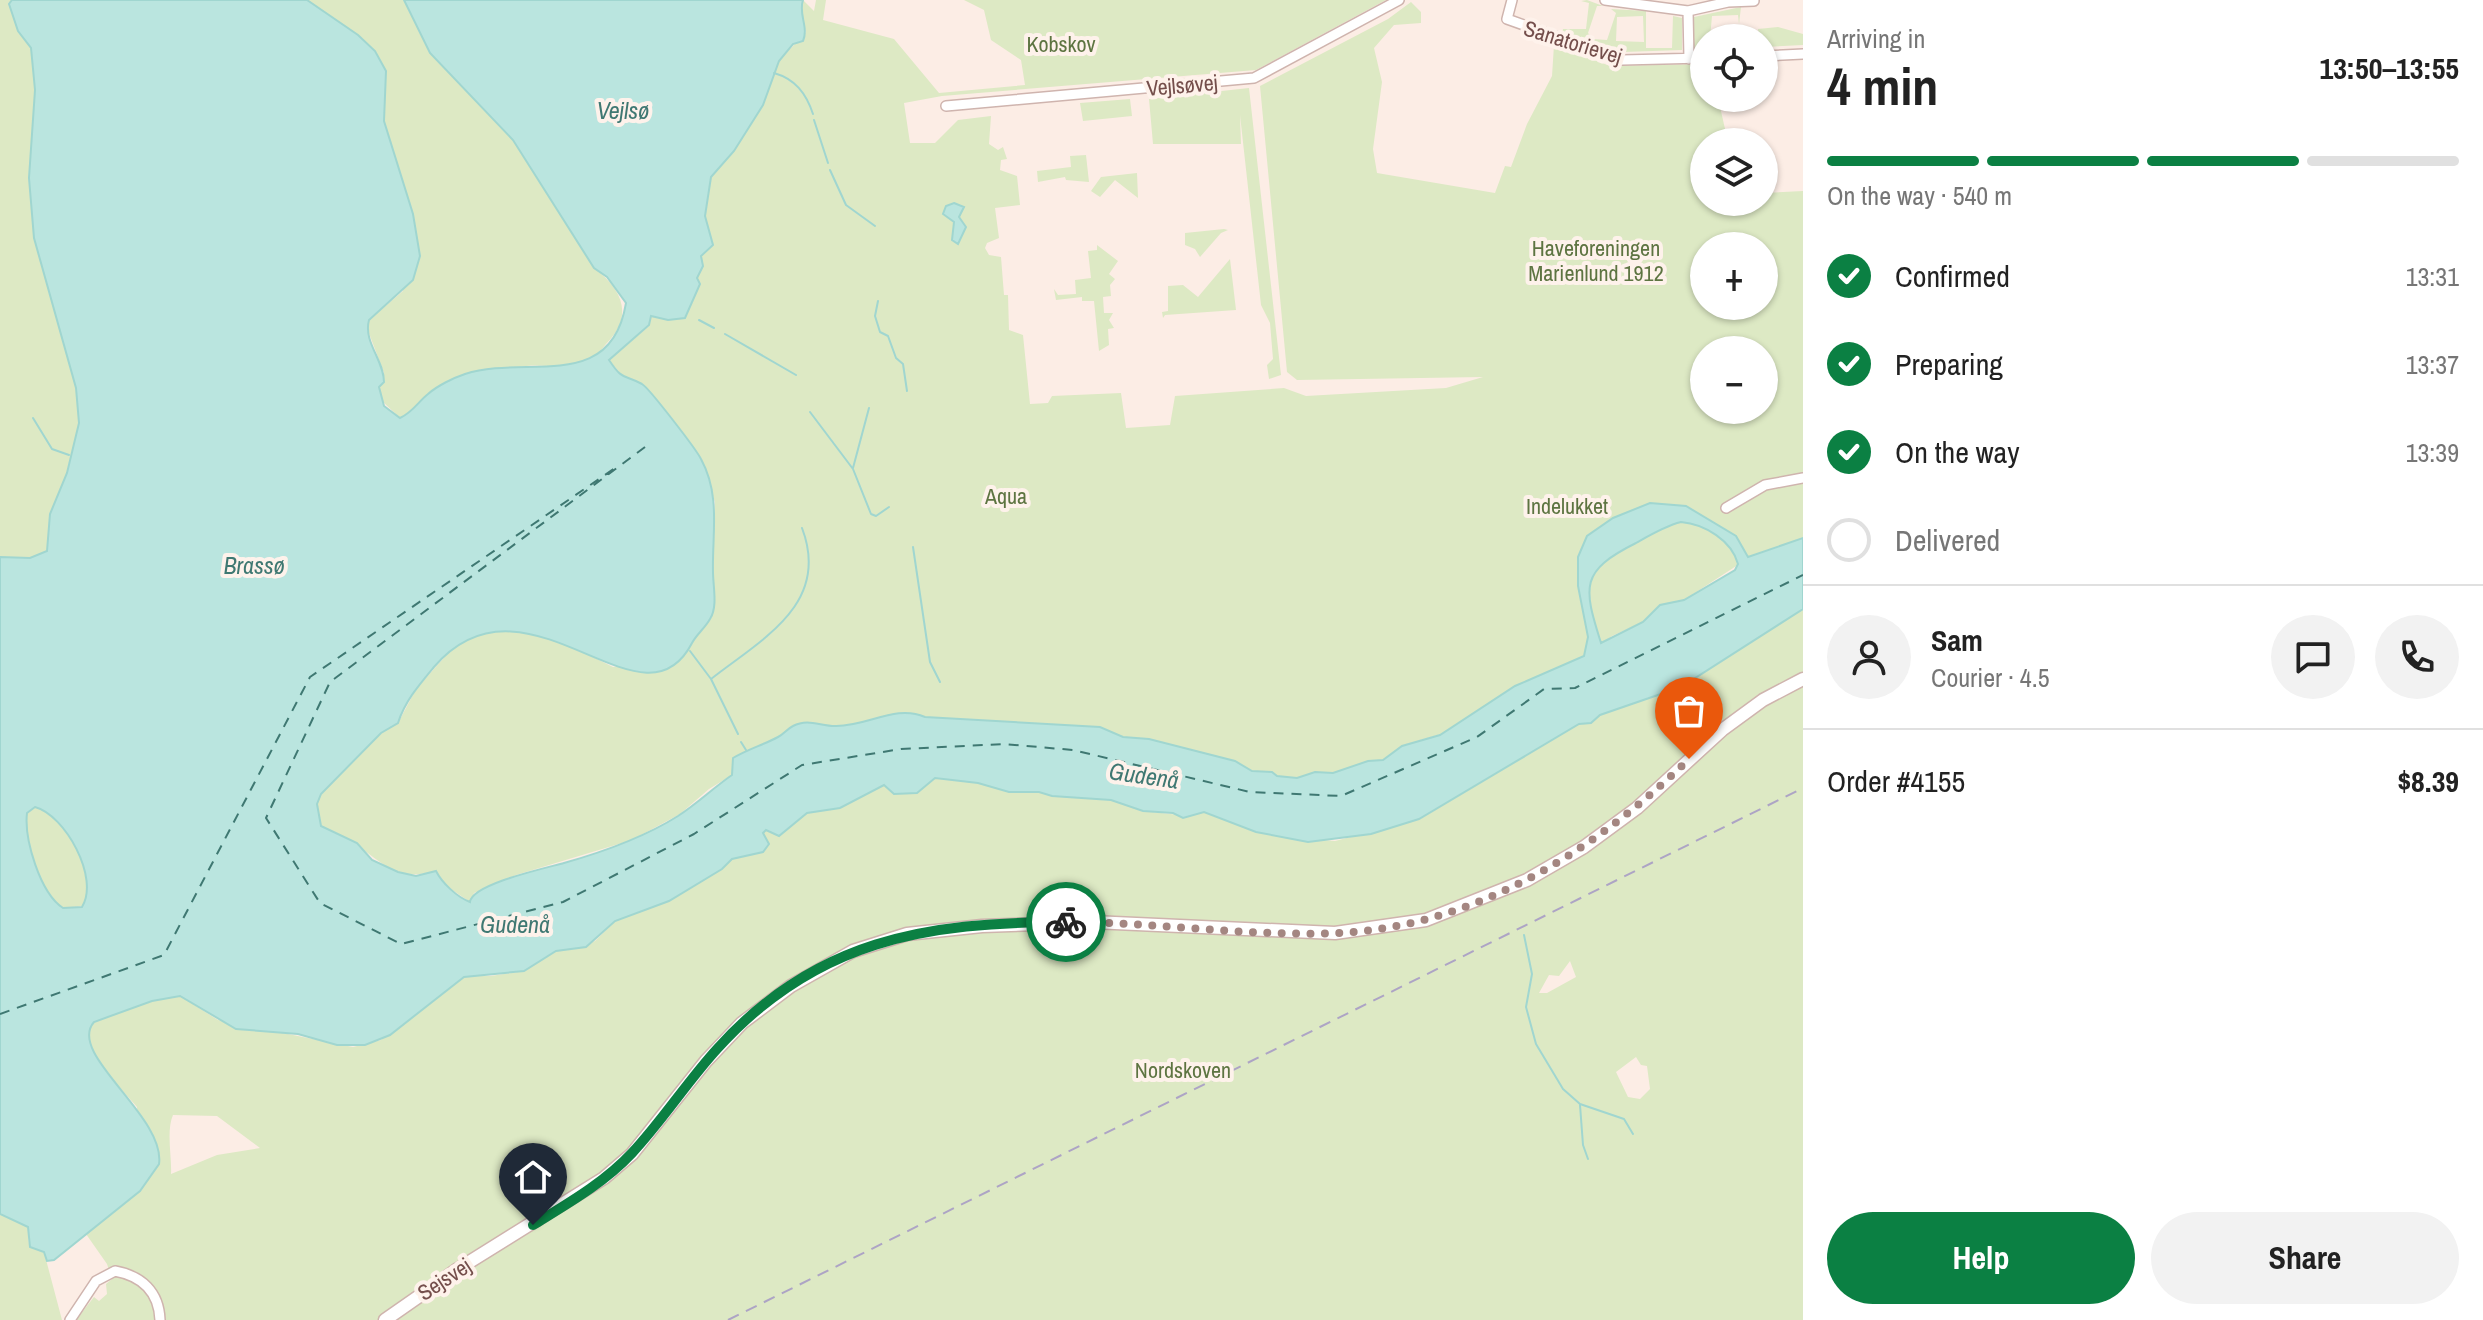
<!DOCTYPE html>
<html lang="en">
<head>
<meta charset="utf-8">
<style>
	:root { --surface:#fff; --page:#f2f2f2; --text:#222; --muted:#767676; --line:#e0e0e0; --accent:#0b8043 }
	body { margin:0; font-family:"Archivo Narrow",sans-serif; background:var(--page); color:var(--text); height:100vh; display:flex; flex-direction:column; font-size:30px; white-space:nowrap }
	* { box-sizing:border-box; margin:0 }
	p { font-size:26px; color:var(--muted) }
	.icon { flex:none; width:44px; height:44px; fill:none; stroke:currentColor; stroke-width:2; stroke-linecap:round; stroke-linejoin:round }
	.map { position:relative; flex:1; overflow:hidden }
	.details { display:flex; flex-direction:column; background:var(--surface); width:680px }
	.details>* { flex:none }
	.tools { position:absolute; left:1690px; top:24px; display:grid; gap:16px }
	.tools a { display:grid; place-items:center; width:88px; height:88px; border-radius:50%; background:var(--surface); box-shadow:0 2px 6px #0004; font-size:40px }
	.pin { position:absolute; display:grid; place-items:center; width:68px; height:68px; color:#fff; margin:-82px -34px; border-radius:50% 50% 50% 0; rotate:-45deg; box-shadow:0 0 8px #0007 }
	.pin .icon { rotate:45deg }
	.courier { position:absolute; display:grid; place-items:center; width:80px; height:80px; margin:-40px; border:6px solid #0b8043; border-radius:50%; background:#fff; color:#222; box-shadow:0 2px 10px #0007 }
	.head em { font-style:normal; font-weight:800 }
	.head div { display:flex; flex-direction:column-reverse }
	.head { display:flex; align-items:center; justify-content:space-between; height:136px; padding:0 24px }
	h1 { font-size:52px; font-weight:800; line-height:60px }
	.bar { display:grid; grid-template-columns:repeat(4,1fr); gap:12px 8px; align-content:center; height:96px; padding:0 24px }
	.bar i { height:10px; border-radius:6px; background:var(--line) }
	.bar .current { background:var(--accent) }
	.bar p { grid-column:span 4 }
	.line { display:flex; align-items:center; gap:20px; padding:0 24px; border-top:2px solid var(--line) }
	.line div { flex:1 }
	.round { display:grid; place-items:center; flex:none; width:84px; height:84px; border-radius:42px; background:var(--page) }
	ol { padding:0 24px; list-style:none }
	li { display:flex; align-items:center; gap:24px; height:88px }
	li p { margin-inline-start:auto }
	li .icon { padding:8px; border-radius:50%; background:var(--accent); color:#fff; stroke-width:4 }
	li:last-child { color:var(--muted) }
	li i { width:44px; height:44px; border:4px solid var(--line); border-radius:50% }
	.action { display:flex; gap:16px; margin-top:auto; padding:16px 24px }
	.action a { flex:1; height:92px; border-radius:48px; background:var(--accent); color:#fff; font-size:32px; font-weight:800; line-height:92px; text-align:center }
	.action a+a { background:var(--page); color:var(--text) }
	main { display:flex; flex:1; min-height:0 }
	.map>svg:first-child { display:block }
</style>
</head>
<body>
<main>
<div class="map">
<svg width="1803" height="1320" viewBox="0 0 1803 1320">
	<rect width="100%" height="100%" fill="#fcede5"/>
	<path fill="#dde9c4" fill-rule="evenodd" d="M 0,0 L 12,0 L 9,4 L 18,31 L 31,48 L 35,90 L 29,178 L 34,238 L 76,388 L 79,423 L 47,551 L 30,558 L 0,557 Z
		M 307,0 L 404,0 L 430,53 L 513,140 L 594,268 C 623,290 634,316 606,344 C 602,349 595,359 589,362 C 571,371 546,364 527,366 C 497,369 456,387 426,395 L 420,405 L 400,418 L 381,400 L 379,387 L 384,373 L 367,328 L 369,320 L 403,291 L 413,214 L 384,121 L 386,71 L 359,37 Z
		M 803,0 L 814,11 L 816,0 L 826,0 L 823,20 L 894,39 L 939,93 L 1025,85 L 1021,60 L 991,40 L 984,10 L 964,0 L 1386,0 L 1256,70 L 942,96 L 904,103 L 910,143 L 935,143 L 958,120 L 991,116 L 989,144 L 998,150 L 1003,147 L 1007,159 L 1001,160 L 1000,170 L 1017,176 L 1020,205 L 995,208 L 999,238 L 987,243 L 985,248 L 989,255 L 1001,257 L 1004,295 L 1008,295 L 1009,330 L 1023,335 L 1030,404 L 1048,403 L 1052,396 L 1121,393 L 1126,428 L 1170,425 L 1175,396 L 1284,388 L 1306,396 L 1446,388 L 1483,377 L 1297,380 L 1287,372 L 1260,86 L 1388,19 L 1411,2 L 1421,12 L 1421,23 L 1394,25 L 1374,48 L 1382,82 L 1373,149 L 1377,173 L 1495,193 L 1505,166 L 1511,167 L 1527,124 L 1552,76 L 1554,45 L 1610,66 L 1704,64 L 1704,98 L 1718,98 L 1728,142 L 1704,142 L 1704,202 L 1764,202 L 1764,193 L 1803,191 L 1803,538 L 1750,557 L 1684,600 L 1660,605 L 1643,622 L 1612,636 L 1584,656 L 1515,686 L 1448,732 L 1404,745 L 1383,760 L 1368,761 L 1333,773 L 1315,772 L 1297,778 L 1277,776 L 1272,772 L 1252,771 L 1235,761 L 1149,739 L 1123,737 L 1099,727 L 925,717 C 895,704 867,727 835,726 C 820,726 808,718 793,726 C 788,729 784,734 778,737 C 763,745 748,749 734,758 L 732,775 L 709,789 L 680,814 L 632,840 L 516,875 L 474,893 L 470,902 L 442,883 L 436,871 C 402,881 386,867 361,848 C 349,839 334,833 321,826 L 317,804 L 321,794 L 381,733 L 398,723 L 416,689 L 450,651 L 469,637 L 510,629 L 565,643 L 613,667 L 679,657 L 712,617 L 715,502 L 701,459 L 643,384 L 627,381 L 609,360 L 649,326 L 651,315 L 668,320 C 679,303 705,278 701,256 L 713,245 L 705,216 L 711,177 L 734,151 L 763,105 L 779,61 L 806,32 L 800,9 ZM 1704,246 L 1764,246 L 1764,306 L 1704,306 ZM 1704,350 L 1764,350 L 1764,410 L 1704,410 Z
		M 1587,0 L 1603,6 L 1597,6 L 1588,33 L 1593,39 L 1607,40 L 1616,13 L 1611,9 L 1646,11 L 1646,48 L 1672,48 L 1673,16 L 1682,18 L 1682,50 L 1623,52 L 1562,33 L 1563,29 L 1586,29 L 1589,3 L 1581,1 ZM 1643,16 L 1644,42 L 1616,41 L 1617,17 Z
		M 1741,7 L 1739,24 L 1738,15 L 1712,16 L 1710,38 L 1704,38 L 1704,47 L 1694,48 L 1694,17 Z
		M 1778,27 L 1803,34 L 1803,45 L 1764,47 L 1764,38 L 1759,38 L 1758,29 Z
		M 1249,88 L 1281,375 L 1269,379 L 1267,365 L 1273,359 L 1270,323 L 1261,305 L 1240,115 L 1241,144 L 1153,144 L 1149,99 Z
		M 1130,99 L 1132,116 L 1083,121 L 1080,103 Z
		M 1086,155 L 1089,182 L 1066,180 L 1065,177 L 1038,182 L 1037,171 L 1071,167 L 1070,156 Z
		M 1137,173 L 1138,198 L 1115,180 L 1100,197 L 1091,191 L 1101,177 Z
		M 1224,229 L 1228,230 L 1221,233 L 1200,257 L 1195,249 L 1185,245 L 1185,233 Z
		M 1097,245 L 1118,261 L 1109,274 L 1115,279 L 1110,285 L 1111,296 L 1103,297 L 1104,313 L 1113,313 L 1109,320 L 1114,328 L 1108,329 L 1109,345 L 1099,351 L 1094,301 L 1082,301 L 1082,297 L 1056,300 L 1054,289 L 1058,295 L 1076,294 L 1075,280 L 1091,278 L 1088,251 L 1097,250 Z
		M 1230,259 L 1236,310 L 1165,315 L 1163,318 L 1162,312 L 1168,311 L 1168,286 L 1183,285 L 1198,297 Z
		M 1803,609 L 1803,1320 L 76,1320 L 94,1297 L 99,1301 L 107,1294 L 106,1284 L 112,1279 L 107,1264 L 86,1234 L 140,1191 L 137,1107 C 123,1089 73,1047 94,1022 L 152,1001 L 180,996 L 218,1020 L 353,1047 L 381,1040 L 432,976 L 491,976 L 524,971 L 556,951 L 575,949 L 595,941 L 615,921 L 669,901 L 722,869 L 732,859 L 763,852 L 769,844 L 763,833 L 766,830 L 771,831 L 807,813 L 840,808 L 885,785 L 895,794 L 917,793 L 935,778 L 979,783 L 1009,792 L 1039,792 L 1052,796 L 1111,800 L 1143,811 L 1189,816 L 1204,812 L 1256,832 L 1308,842 L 1313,839 L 1335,841 L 1420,819 L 1579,724 L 1591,723 L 1600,715 L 1682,687 ZM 1570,961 L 1576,977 L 1547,993 L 1539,993 L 1549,975 L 1559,976 ZM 1636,1057 L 1641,1065 L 1647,1066 L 1650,1089 L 1640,1099 L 1628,1097 L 1616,1072 ZM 173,1115 L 217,1116 L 260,1148 L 217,1155 L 171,1174 C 172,1157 166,1131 173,1115 Z
		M 35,807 C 65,815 100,878 83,906 L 63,908 C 40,893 24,840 27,813 Z
		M 0,1214 L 28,1227 L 29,1245 L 44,1252 L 62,1320 L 0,1320 Z"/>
	<path fill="#bae5df" stroke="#a0d6d0" stroke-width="2" fill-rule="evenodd" d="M 12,0 L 307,0 L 358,35 L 375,51 L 386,71 L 384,121 L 413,214 L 420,256 L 413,280 L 369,320 C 363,342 384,360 384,382 L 379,387 L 384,406 L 400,418 C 413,412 418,402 428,394 C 437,386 453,378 465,374 C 526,354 611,394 626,303 L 607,277 L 594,268 L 513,140 L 430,53 L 404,0 L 803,0 C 798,14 809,27 803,41 L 793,44 L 779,61 L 763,105 L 734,151 L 711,177 L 705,216 L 713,245 L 701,256 L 703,266 L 697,278 L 700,284 L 685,318 L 668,320 L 651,316 L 649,325 L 609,360 C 623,381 623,374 642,384 C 649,388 696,449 701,459 C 721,496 712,533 713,572 C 713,586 718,607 710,619 C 705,628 696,635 692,643 C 642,740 527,559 434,667 C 419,685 405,701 398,723 L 381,733 L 321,794 L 317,804 L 321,826 L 357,843 L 372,860 L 398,872 L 416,876 L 436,871 C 442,883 457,897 470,902 C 472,884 546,868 564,863 C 603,852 643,838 678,816 C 698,803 713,788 732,775 L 733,758 C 748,749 763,745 778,737 C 784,734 787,729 793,726 C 808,718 820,726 835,726 C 867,727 895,704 925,717 L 1100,727 L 1123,737 L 1149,739 L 1235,761 L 1252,771 L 1272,772 L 1277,776 L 1297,778 L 1315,772 L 1333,773 L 1368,761 L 1383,760 L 1402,746 L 1440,735 L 1515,686 L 1584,656 L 1588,637 L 1578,586 L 1578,557 L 1587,536 L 1613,518 L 1650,503 L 1686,506 L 1736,536 L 1748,557 L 1803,538 L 1803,609 L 1681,687 L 1600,715 L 1591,723 L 1579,724 L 1419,819 L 1371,834 L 1308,842 L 1256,832 L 1204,812 L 1183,818 L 1173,813 L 1143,811 L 1111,800 L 1052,796 L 1039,792 L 1009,792 L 978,783 L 935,778 L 917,793 L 894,794 L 884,785 L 840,808 L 807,813 L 779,836 L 766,830 L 763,833 L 769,844 L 763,852 L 732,859 L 722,869 L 669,901 L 615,921 L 586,947 L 556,951 L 524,971 L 464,977 L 390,1035 L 365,1045 L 337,1045 L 298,1034 L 236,1029 L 180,996 L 152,1001 L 94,1022 C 66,1054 166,1116 159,1164 L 140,1191 L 54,1260 L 47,1261 L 44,1252 L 30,1247 L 28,1227 L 0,1214 L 0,557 L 30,558 L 47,551 L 50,514 L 67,473 L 79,423 L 76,388 L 34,238 L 29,178 L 35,90 L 31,48 L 18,31 L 9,4 ZM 1681,522 C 1705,524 1732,541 1738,564 L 1735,570 L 1684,600 L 1660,605 L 1643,622 L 1601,643 C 1583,586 1580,571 1636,543 C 1650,535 1665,526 1681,522 ZM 35,807 C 65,815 100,878 82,907 L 63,908 C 40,893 24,839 27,813 Z
		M 954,203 L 964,207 L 959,217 L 966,227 L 958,244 L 952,240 L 954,222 L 943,214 L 946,206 Z"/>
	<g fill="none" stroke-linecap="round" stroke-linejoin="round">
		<path stroke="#a0d6d0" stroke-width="2" d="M 774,73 C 795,79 806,93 813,114
			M 814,120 L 828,163
			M 830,170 L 846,205 L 875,226
			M 878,301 L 875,316 L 880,332 L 888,336 L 896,358 L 903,364 L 907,391
			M 699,320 L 714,328
			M 725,334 L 796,375
			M 810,412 L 853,469 L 871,514 L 876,516 L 889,507
			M 33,418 L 52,449 L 69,455
			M 853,468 L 869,408
			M 913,547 L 930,662 L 940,682
			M 690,651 L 711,679 L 738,734
			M 711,679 C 762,639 831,604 802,528
			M 741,742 L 746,750
			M 1524,935 L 1532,974 L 1526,1007 L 1536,1044 L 1563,1089 L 1580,1104 L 1624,1119 L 1633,1134
			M 1580,1105 L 1583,1145 L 1588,1159"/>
		<path stroke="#3f7872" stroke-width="2" stroke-dasharray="10 8" stroke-linecap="butt" d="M 645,447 L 330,682 L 266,818 L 320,903 L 401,944 L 563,902 L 694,834 L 802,765 L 901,749 L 1004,744 L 1073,750 L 1250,792 L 1341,796 L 1477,737 L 1544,689 L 1575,688 L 1803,575
			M 0,1014 L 164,955 L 310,677 L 618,466"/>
		<g stroke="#cfb4ae" stroke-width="12">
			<path id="minor" d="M 1512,0 L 1507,19 L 1622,60 L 1704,58
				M 1605,0 L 1688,11 L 1728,2 L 1754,1
				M 1688,11 L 1689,59
				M 1764,56 L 1803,54
				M 946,106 L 1254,78 L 1399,0
				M 1726,508 L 1765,485 L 1803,478
				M 70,1320 L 96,1281 L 115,1271 C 142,1276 159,1292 160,1320"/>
		</g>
		<g stroke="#cfb4ae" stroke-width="15">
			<path id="tertiary" d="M 385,1320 L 458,1269 L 604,1178 L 632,1154 L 706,1061 L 742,1023 L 791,986 L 853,951 L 907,934 L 982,926 L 1093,922 L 1335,933 L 1426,920 L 1527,880 L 1584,847 L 1637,808 L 1722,730 L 1763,700 L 1803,679"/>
		</g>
		<use href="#minor" stroke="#fff" stroke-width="9"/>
		<use href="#tertiary" stroke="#fff" stroke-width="12"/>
		<path stroke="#ada4c5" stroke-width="2" stroke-dasharray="12 8" stroke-linecap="butt" d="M 728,1320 L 1803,788"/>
	</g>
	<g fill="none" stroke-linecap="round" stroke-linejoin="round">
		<path stroke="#a48681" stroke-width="8" stroke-dasharray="0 14.4" d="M 1066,922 C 1156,922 1248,937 1338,933 C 1474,927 1595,851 1689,759"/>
		<path stroke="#0b8043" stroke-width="10" d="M 533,1225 C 567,1204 604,1183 632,1153 C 662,1121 687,1082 717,1049 C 815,940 926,922 1066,922"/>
	</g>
	<g text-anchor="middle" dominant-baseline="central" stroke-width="8" stroke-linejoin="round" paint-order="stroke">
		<g font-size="22" fill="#744e4b" stroke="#fef2eb">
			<text transform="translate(1573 42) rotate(17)">Sanatorievej</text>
			<text transform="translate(1182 85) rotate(-5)">Vejlsøvej</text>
			<text transform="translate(444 1279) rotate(-33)">Sejsvej</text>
		</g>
		<g font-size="22" fill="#5d7441" stroke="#fef2eb">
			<text x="1061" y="44">Kobskov</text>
			<text x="1596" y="248">Haveforeningen<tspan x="1596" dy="25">Marienlund 1912</tspan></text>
			<text x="1006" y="496">Aqua</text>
			<text x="1567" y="506">Indelukket</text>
			<text x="1183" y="1070">Nordskoven</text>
		</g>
		<g font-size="24" font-style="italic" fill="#3f7872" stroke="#fef2eb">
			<text x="623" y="110">Vejlsø</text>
			<text x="254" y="565">Brassø</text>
			<text transform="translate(1144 775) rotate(8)">Gudenå</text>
			<text x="515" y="924">Gudenå</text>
		</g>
	</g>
</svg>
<div class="tools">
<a><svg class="icon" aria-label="locate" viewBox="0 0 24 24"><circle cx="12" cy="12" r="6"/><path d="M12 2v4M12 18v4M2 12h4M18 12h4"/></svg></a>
<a><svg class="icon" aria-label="layers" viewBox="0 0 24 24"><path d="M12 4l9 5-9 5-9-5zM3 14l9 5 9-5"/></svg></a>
<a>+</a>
<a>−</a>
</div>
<div class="pin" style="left:1689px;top:759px;background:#ea580c"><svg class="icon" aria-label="bag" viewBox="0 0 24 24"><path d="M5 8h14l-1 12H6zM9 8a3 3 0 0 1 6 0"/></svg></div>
<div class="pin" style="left:533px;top:1225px;background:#1f2937"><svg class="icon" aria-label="home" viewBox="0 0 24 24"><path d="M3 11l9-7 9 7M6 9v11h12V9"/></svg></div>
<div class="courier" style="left:1066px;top:922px"><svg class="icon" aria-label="bike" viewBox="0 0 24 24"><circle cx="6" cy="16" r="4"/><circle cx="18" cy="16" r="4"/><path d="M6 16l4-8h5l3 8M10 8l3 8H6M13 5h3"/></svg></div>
</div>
<section class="details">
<div class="head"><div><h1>4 min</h1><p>Arriving in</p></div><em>13:50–13:55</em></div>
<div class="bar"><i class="current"></i><i class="current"></i><i class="current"></i><i></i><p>On the way · 540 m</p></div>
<ol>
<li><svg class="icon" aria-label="check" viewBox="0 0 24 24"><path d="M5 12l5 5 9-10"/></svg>Confirmed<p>13:31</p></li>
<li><svg class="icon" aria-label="check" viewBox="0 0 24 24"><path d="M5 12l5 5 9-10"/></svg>Preparing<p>13:37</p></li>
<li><svg class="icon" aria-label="check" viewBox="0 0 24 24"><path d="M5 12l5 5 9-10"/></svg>On the way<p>13:39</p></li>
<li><i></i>Delivered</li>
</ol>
<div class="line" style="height:144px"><a class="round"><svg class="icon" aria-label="person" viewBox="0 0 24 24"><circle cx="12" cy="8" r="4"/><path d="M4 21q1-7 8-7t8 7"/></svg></a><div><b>Sam</b><p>Courier · 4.5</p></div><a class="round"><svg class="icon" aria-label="chat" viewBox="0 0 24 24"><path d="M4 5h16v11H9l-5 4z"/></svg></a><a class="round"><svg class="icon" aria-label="phone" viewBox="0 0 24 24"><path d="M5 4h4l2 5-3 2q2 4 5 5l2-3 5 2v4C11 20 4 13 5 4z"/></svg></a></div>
<div class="line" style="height:104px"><div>Order #4155</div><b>$8.39</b></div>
<div class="action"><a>Help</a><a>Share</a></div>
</section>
</main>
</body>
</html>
